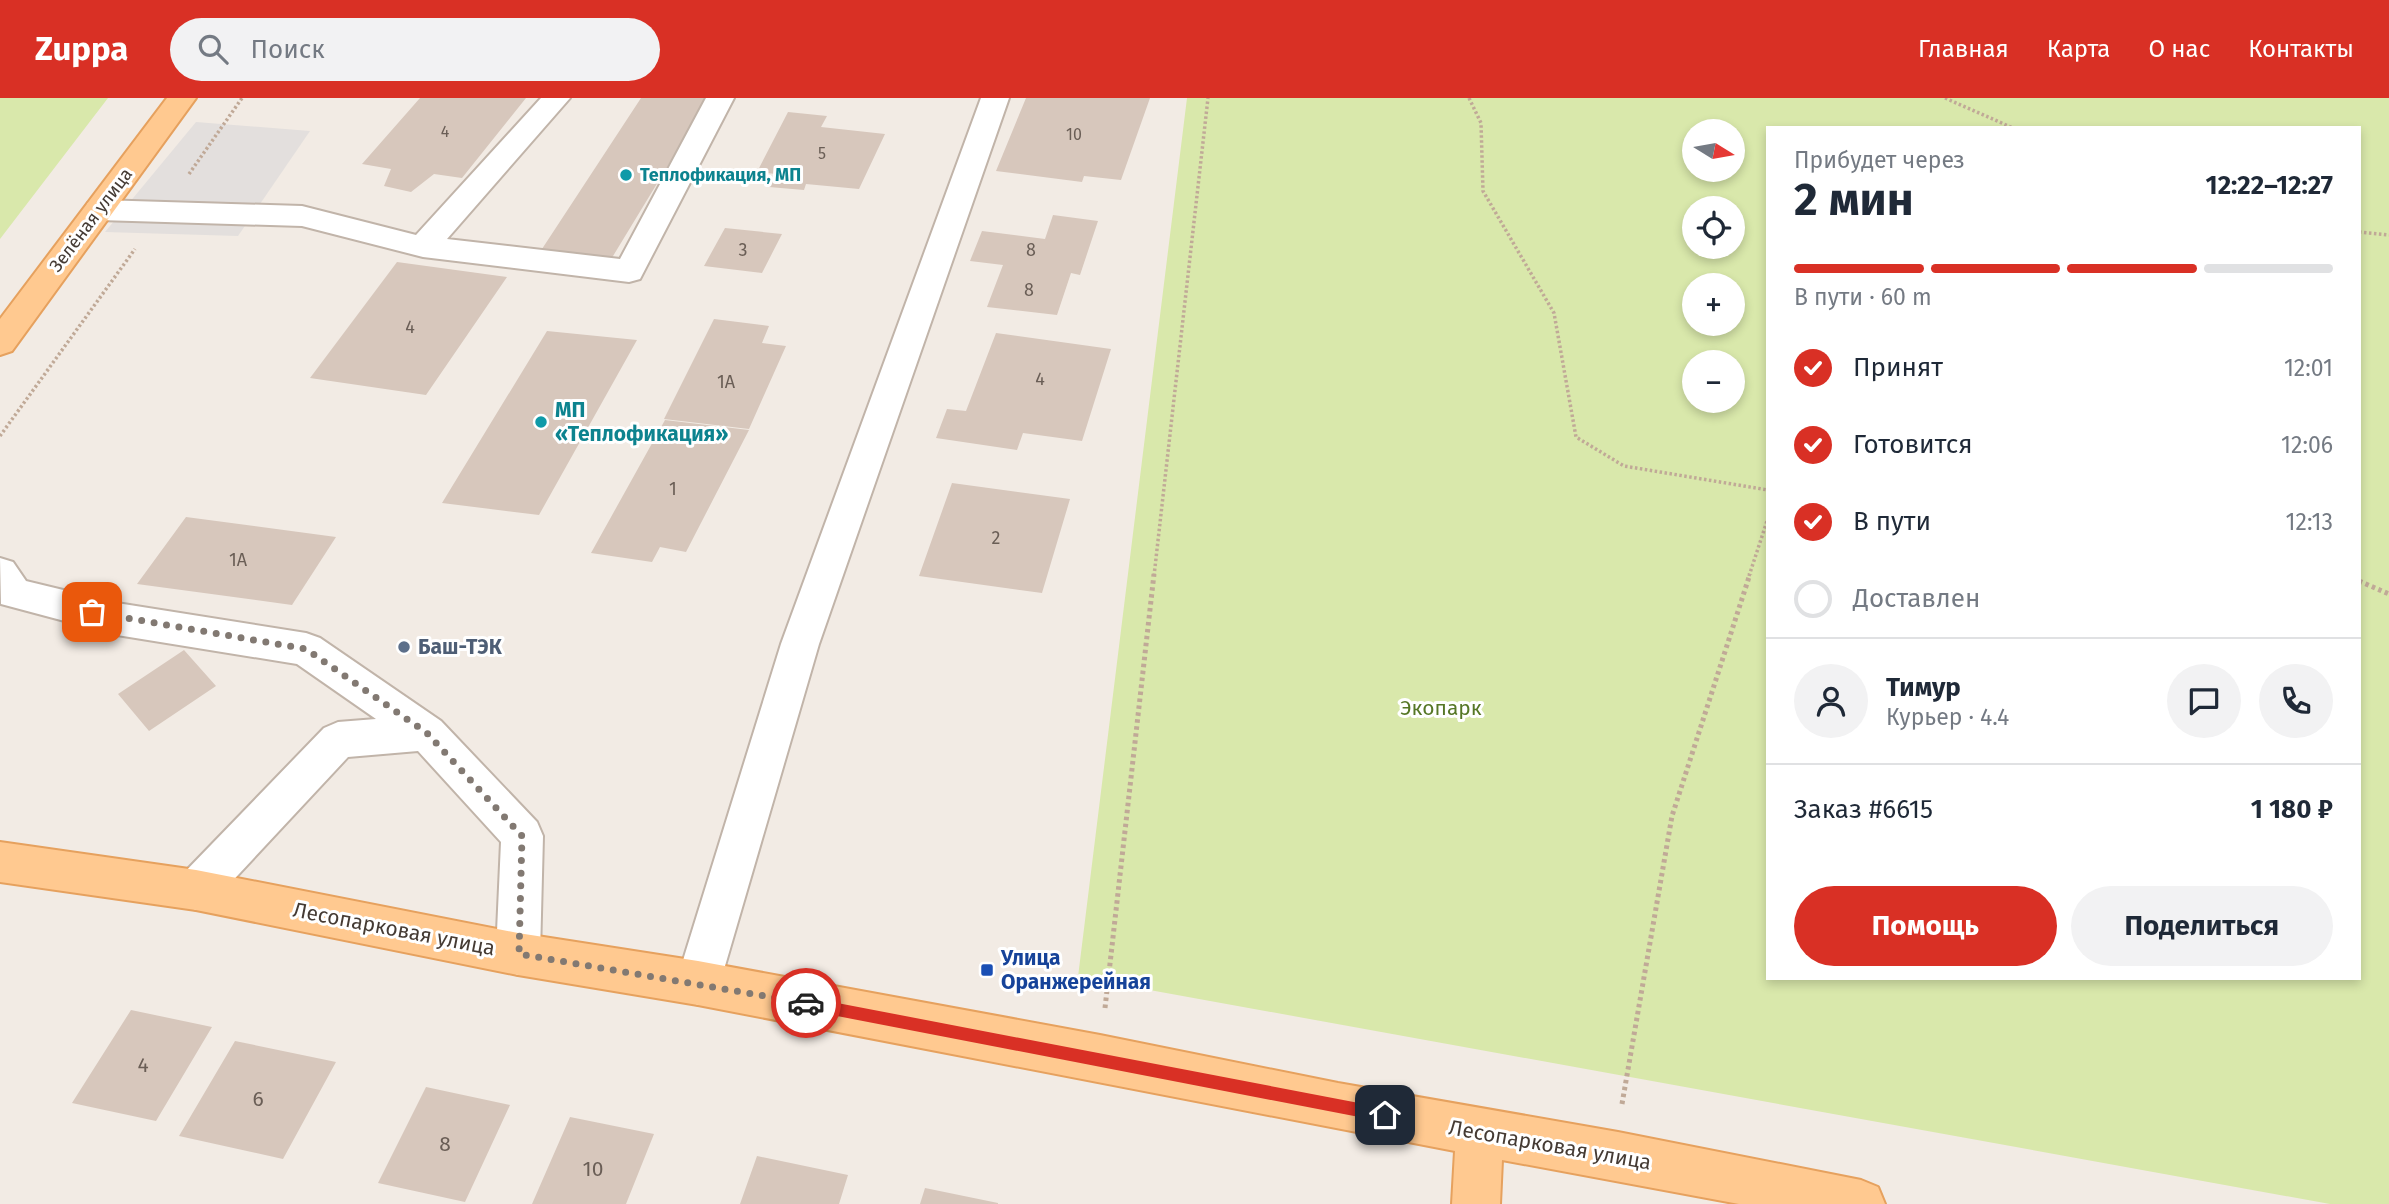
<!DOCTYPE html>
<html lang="ru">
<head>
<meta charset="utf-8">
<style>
	:root { --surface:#fff; --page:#f2f2f3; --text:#1f2937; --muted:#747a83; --line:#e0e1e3; --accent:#d93025 }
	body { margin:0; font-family:"Fira Sans",sans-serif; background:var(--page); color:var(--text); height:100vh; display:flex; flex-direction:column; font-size:26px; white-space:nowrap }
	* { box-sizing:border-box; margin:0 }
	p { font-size:23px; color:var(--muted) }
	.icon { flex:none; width:38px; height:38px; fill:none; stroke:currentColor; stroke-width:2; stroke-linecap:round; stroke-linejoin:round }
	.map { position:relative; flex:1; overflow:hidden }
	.side { position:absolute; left:1766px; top:28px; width:595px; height:854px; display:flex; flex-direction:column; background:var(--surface); border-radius:0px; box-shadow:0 4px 10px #0003 }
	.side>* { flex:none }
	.needle { width:46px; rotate:101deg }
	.buttons { position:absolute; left:1682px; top:21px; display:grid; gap:14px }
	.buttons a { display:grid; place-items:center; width:63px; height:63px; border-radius:50%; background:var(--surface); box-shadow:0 4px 10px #0003; font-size:35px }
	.pin { position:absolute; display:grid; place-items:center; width:60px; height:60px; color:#fff; margin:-30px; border-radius:14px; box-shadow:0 4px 10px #0006 }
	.courier { position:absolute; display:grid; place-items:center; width:70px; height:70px; margin:-35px; border:5px solid #d93025; border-radius:50%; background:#fff; color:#222; box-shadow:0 2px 9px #0007 }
	.overview em { font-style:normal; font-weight:700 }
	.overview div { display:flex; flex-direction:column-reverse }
	.overview { display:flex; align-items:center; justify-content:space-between; height:119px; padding:0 28px }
	h1 { font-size:46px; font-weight:700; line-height:52px }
	.bar { display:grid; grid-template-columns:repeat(4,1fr); gap:10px 7px; align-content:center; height:84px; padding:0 28px }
	.bar i { height:9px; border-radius:5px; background:var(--line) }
	.bar .current { background:var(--accent) }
	.bar p { grid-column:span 4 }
	.line { display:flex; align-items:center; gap:18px; padding:0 28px; border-top:2px solid var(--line) }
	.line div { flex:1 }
	.round { display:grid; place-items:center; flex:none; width:74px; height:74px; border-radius:37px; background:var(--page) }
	ol { padding:0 28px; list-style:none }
	li { display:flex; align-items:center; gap:21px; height:77px }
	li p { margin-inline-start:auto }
	li .icon { padding:7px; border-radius:50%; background:var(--accent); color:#fff; stroke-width:4 }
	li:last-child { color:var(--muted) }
	li i { width:38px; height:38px; border:4px solid var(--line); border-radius:50% }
	.action { display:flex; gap:14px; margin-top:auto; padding:14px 28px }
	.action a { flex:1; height:80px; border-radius:42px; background:var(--accent); color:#fff; font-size:28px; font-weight:700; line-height:80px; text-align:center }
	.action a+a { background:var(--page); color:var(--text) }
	header { display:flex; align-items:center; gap:42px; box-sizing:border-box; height:98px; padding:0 35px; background:var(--accent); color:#fff }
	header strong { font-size:33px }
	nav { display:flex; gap:38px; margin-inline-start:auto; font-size:24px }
	.search { width:490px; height:63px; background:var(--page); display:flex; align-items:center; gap:18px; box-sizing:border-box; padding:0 24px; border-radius:38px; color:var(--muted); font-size:26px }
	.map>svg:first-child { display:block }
</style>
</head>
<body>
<header>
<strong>Zuppa</strong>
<div class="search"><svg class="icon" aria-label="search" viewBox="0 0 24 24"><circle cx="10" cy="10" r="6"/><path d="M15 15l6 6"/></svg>Поиск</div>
<nav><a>Главная</a><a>Карта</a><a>О нас</a><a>Контакты</a></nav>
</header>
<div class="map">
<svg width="2389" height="1106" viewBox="0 0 2389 1106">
	<rect width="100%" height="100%" fill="#f2ebe4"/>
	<path fill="#d9e8ab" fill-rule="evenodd" d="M 0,0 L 108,0 L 0,141 Z
		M 1187,0 L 2389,0 L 2389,1106 L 2330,1106 L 1078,879 ZM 1768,30 L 2359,30 L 2359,880 L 1768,880 ZM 1694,33 L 1732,33 L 1732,72 L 1694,72 ZM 1694,110 L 1732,110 L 1732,149 L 1694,149 ZM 1694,187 L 1732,187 L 1732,226 L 1694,226 ZM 1694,264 L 1732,264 L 1732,303 L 1694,303 Z"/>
	<path fill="#e3dfdd" d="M 196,24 L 310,33 L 238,138 L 105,134 Z"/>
	<path fill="#d7c7bc" d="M 420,0 L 526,0 L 462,80 L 434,76 L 411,94 L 384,88 L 391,71 L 362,66 Z
		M 641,0 L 709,0 L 610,163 L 540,154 Z
		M 1026,0 L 1150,0 L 1121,82 L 1084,78 L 1082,84 L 996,73 Z
		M 788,14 L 827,18 L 821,29 L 885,36 L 859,91 L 806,86 L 804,92 L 769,89 L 776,76 L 757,74 Z
		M 1053,117 L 1098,123 L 1080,177 L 1071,175 L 1057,217 L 987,209 L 1003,167 L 970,163 L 982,133 L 1045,141 Z
		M 725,130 L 782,136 L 762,175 L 704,168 Z
		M 397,164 L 507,179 L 426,297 L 310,280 Z
		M 714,221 L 769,228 L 762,245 L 786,248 L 749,331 L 664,321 Z
		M 547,233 L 637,242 L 539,417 L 442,405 Z
		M 996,235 L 1111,251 L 1082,343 L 1023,335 L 1017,352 L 936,340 L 947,311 L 966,313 Z
		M 665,322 L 749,332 L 686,454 L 660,449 L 652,464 L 591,455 Z
		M 952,385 L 1070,401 L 1042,495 L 919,478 Z
		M 186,419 L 336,439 L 292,507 L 137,486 Z
		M 184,552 L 216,588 L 149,633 L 118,596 Z
		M 131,912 L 212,929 L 156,1023 L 72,1005 Z
		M 235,943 L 336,964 L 283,1061 L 179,1038 Z
		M 426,989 L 510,1007 L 465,1104 L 378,1085 Z
		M 570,1019 L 654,1036 L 626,1106 L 532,1106 Z
		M 757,1058 L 848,1077 L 839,1106 L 740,1106 Z
		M 925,1090 L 998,1105 L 998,1106 L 920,1106 Z"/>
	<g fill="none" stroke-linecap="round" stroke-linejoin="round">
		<g stroke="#c1b4a9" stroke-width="4">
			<path id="minor" d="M 541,0 L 570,0 L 447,141 L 620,161 L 706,0 L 734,0 L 640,181 L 629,184 L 423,159 L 302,128 L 99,122 L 88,119 L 84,112 L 88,105 L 99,102 L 302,108 L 416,137 Z
				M 981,0 L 1009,0 L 819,546 L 720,885 L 714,900 L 698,907 L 682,900 L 676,885 L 781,546 Z
				M 0,460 L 13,464 L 26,483 L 117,505 L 306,535 L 320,540 L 441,623 L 537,724 L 543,738 L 540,856 L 534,871 L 518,877 L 502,871 L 496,856 L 501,744 L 418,653 L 348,659 L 211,806 L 196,812 L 181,806 L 175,792 L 181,778 L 324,630 L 338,624 L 376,621 L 297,566 L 117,537 L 1,506 Z"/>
		</g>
		<g stroke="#e6a15e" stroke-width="4">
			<path id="major" d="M 167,0 L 196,0 L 12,253 L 0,257 L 0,221 Z
				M 0,744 L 196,772 L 518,835 L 698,863 L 1100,937 L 1338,985 L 1618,1034 L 1861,1082 L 1878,1089 L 1885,1106 L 1739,1106 L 1502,1062 L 1500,1106 L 1452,1106 L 1455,1053 L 698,907 L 518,877 L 196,812 L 0,784 Z"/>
		</g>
		<path stroke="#c0a997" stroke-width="3.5" stroke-dasharray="2.5 2.5" stroke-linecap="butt" d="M 1469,0 L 1481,25 L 1483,93 L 1554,215 L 1576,339 L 1624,368 L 1768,392
			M 1945,0 L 2013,30
			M 189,76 L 242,0
			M 2359,134 L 2389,137
			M 0,338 L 135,151
			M 1154,478 L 1208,0
			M 1749,478 L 1768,420"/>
		<path stroke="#c0a997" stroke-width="5" stroke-dasharray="3.5 3.5" stroke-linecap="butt" d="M 2359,483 L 2389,496
			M 1105,910 L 1154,476
			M 1622,1006 L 1672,718 L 1750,476"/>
		<use href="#minor" fill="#fff" fill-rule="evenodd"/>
		<use href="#major" fill="#ffc990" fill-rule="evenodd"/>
	</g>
	<path fill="#d93025" d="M 806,899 L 1385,1010 L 1392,1017 L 1385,1024 L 806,912 L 799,905 Z"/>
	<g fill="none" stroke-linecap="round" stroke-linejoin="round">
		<path stroke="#827972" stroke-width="7" stroke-dasharray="0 12.6" d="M 92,514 L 306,551 L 427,635 L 522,738 L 519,856 L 806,905"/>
	</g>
	<g fill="#0f9aa8" stroke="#fff" stroke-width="2.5">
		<circle cx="626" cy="77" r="7"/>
		<circle cx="541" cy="324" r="7"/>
	</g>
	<circle fill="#5c6f8a" stroke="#fff" stroke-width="2.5" cx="404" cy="549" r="7"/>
	<rect fill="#1a4fb4" stroke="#fff" stroke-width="2.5" x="980" y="865" width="14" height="14" rx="3.5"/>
	<g text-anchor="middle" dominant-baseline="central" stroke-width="6" stroke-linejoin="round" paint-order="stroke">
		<g font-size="16" fill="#6a5e56">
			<text x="445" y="33">4</text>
			<text x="1074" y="36">10</text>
			<text x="822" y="55">5</text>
		</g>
		<g font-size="18" font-weight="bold" fill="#0d838f" stroke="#fff" text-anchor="start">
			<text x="640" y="77">Теплофикация, МП</text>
		</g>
		<g font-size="18" fill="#453b34" stroke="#fff">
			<text transform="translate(91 122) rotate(-53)">Зелёная улица</text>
		</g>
		<g font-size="18" fill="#6a5e56">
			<text x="743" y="152">3</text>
			<text x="1031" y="152">8</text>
			<text x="1029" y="192">8</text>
			<text x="410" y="229">4</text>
			<text x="1040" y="281">4</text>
			<text x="726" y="284">1А</text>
			<text x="673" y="391">1</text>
			<text x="996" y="440">2</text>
			<text x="238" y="462">1А</text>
		</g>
		<g font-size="21" font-weight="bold" fill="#0d838f" stroke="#fff" text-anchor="start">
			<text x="555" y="312">МП<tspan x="555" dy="24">«Теплофикация»</tspan></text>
		</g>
		<g font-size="21" font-weight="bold" fill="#4e5e75" stroke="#fff" text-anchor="start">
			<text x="418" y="549">Баш-ТЭК</text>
		</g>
		<g font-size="21" fill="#567726" stroke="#fff">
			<text x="1441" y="610">Экопарк</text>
		</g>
		<g font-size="21" fill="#453b34" stroke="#fff">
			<text transform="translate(394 831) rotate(11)">Лесопарковая улица</text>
			<text transform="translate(1550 1047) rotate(10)">Лесопарковая улица</text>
		</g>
		<g font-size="21" font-weight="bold" fill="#164399" stroke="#fff" text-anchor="start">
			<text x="1001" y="860">Улица<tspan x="1001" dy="24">Оранжерейная</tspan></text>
		</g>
		<g font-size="21" fill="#6a5e56">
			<text x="143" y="967">4</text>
			<text x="258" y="1001">6</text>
			<text x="445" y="1046">8</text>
			<text x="593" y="1071">10</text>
		</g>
	</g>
</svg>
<div class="buttons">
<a><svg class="needle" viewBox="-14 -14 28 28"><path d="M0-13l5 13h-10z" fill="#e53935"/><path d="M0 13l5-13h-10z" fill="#747a83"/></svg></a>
<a><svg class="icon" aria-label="locate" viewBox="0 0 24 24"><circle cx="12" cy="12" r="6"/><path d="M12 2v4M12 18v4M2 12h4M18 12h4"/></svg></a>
<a>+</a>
<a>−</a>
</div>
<div class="pin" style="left:92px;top:514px;background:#ea580c"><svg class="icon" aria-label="bag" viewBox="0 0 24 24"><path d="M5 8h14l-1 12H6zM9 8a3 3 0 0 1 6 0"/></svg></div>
<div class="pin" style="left:1385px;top:1017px;background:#1f2937"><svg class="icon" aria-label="home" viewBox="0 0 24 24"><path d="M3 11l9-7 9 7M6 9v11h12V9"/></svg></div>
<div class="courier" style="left:806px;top:905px"><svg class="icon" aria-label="car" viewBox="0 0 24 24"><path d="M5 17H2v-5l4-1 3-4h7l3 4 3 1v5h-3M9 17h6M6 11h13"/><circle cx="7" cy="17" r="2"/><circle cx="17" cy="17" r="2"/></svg></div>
<section class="side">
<div class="overview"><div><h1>2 мин</h1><p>Прибудет через</p></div><em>12:22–12:27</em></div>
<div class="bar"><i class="current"></i><i class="current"></i><i class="current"></i><i></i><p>В пути · 60 m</p></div>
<ol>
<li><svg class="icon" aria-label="check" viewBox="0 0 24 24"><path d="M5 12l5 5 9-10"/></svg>Принят<p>12:01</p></li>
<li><svg class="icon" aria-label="check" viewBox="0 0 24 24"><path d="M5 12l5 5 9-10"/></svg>Готовится<p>12:06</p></li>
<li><svg class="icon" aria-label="check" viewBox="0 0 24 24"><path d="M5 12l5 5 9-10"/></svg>В пути<p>12:13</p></li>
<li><i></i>Доставлен</li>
</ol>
<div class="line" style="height:126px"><a class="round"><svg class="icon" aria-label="person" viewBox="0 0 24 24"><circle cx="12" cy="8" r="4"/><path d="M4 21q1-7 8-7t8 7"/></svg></a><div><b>Тимур</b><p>Курьер · 4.4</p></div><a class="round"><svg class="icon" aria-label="chat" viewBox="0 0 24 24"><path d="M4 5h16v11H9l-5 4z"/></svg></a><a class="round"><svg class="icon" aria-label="phone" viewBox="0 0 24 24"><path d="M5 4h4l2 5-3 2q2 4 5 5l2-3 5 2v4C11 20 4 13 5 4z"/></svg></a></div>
<div class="line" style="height:91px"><div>Заказ #6615</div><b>1 180 ₽</b></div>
<div class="action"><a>Помощь</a><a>Поделиться</a></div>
</section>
</div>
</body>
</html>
